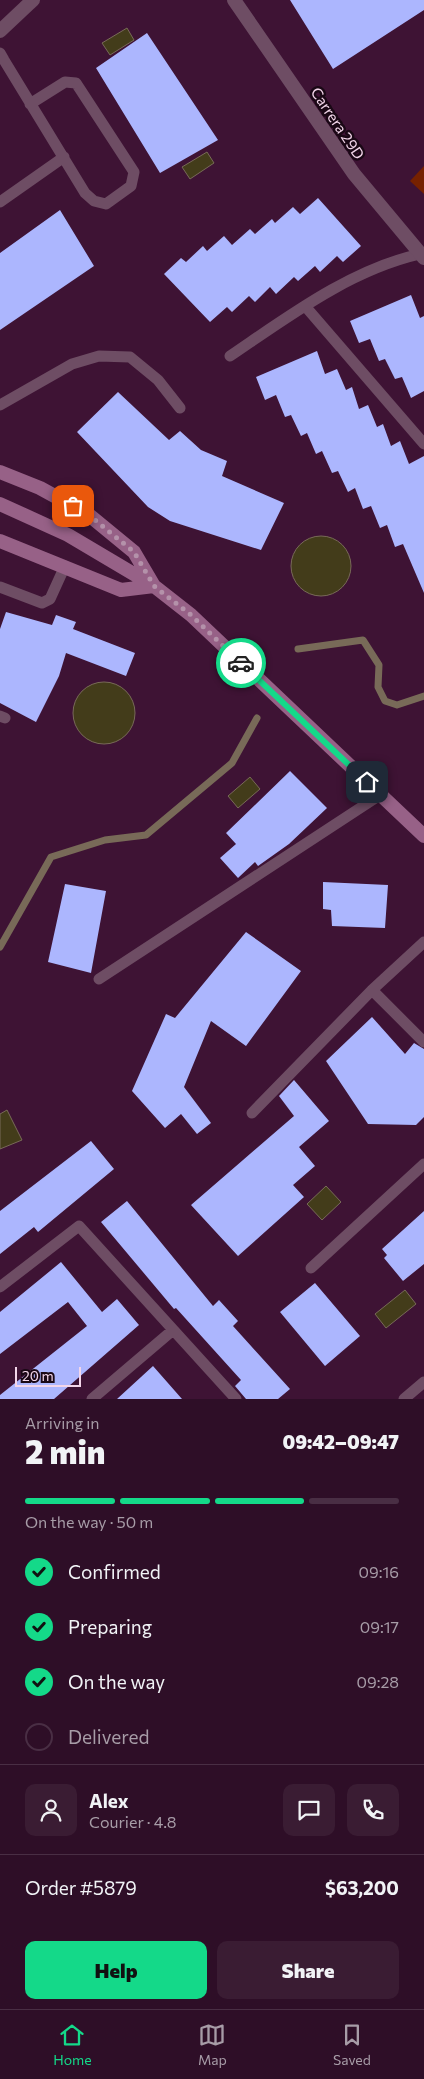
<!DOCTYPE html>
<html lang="en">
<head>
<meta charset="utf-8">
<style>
	:root { --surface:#2e0e27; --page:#3a1c33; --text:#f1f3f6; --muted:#a79ca7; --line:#492e44; --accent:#14d989 }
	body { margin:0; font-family:Commissioner,sans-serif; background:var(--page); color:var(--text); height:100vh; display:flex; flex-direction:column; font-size:19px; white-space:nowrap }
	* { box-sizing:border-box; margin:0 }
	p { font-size:16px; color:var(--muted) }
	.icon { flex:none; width:28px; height:28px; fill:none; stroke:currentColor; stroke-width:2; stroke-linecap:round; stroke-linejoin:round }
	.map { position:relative; height:1399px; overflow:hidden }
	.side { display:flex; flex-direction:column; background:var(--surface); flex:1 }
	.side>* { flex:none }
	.scale { position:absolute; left:15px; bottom:12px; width:66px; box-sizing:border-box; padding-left:5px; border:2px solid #f3d6ea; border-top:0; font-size:14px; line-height:18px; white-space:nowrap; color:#f3d6ea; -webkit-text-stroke:4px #1a0815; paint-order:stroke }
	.pin { position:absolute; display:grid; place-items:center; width:42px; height:42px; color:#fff; margin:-21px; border-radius:10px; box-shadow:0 2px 8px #0006 }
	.courier { position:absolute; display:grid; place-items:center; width:50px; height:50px; margin:-25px; border:4px solid #14d989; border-radius:50%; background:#fff; color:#222; box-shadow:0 1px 6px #0007 }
	.summary em { font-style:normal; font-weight:800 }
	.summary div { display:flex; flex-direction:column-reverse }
	.summary { display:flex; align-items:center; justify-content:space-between; height:85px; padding:0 25px }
	h1 { font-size:32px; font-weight:800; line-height:38px }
	.bar { display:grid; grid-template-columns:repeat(4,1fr); gap:8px 5px; align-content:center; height:60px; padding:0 25px }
	.bar i { height:6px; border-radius:4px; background:var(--line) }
	.bar .on { background:var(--accent) }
	.bar p { grid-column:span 4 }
	.line { display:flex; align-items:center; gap:12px; padding:0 25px; border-top:1px solid var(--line) }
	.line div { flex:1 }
	.round { display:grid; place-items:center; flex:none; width:52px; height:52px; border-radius:10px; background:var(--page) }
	ol { padding:0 25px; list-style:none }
	li { display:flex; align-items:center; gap:15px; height:55px }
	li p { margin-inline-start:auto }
	li .icon { padding:5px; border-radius:50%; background:var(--accent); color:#111; stroke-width:4 }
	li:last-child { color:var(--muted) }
	li i { width:28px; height:28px; border:2px solid var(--line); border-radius:50% }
	.button { display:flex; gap:10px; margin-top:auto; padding:10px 25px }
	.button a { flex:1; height:58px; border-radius:10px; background:var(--accent); color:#111; font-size:20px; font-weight:800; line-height:58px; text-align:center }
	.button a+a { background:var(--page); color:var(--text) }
	.tab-bar { display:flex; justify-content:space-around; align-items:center; height:70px; border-top:1px solid var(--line); background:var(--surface); font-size:14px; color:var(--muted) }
	.tab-bar a { display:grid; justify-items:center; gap:2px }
	.tab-bar .on { color:var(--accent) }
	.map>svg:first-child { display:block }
</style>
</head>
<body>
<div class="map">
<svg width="424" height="1399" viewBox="0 0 424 1399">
	<rect width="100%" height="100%" fill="#3e1334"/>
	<path fill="#762100" d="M 424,166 L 424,194 L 410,181 Z"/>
	<path fill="#433c1a" stroke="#786a58" d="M 127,28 L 134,40 L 110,55 L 102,43 Z
		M 207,152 L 214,163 L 190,179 L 182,167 Z
		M291 566a30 30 0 1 1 60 0a30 30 0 1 1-60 0Z
		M73 713a31 31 0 1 1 62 0a31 31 0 1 1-62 0Z
		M 250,777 L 260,789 L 238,808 L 228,796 Z
		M 7,1110 L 22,1140 L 0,1149 L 0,1114 Z
		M 326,1186 L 341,1202 L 322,1220 L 307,1204 Z
		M 405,1290 L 416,1304 L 386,1328 L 375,1314 Z"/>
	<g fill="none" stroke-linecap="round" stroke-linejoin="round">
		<path stroke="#786a58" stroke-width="7" d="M 298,649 L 363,640 L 379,665 L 378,687 L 385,701 L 397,705 L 424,696
			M 0,947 L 51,857 L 105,840 L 146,835 L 232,763 L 257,718"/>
	</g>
	<path fill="#acb6fe" d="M 290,0 L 424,0 L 424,10 L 333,69 Z
		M 147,33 L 218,140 L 160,173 L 96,68 Z
		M 318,198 L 361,246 L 343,262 L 337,256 L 320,272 L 315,266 L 298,281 L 294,277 L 276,294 L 270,287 L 255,302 L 249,296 L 232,312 L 227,307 L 210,322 L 164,274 L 181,258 L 186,262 L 203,246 L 207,251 L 224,236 L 232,245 L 250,229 L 255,234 L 272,219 L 275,223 L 293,207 L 300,214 Z
		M 60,210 L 94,266 L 0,330 L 0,253 Z
		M 411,295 L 420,318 L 424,316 L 424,391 L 411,398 L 402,377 L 395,379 L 385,359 L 379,361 L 370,339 L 359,343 L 350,321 Z
		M 317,351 L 325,374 L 337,369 L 346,390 L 352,387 L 359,409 L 368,405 L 377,427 L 383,424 L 391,446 L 400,441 L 409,464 L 424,456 L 424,593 L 403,544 L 395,547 L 387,525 L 380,528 L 371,506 L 363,509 L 355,488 L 348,492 L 338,471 L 332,473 L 322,451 L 316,454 L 307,433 L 301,436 L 291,415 L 285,417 L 276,395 L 265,400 L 256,377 Z
		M 118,392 L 169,440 L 180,431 L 201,450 L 227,461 L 222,476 L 284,503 L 261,550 L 170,521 L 148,507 L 77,432 Z
		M 6,612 L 52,625 L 56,615 L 76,622 L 73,629 L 135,653 L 126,676 L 66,653 L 59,676 L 36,722 L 0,703 L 0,629 Z
		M 290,771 L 327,808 L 289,844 L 258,866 L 255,862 L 238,878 L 220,858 L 236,844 L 226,833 Z
		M 323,882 L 388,885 L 385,928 L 332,926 L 331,910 L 323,909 Z
		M 65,884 L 106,891 L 91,973 L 48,962 Z
		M 246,932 L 301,971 L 246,1046 L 211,1021 L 184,1087 L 211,1123 L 197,1134 L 181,1114 L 165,1128 L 132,1091 L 166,1014 L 175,1018 Z
		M 372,1017 L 405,1054 L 414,1043 L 424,1049 L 424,1117 L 416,1125 L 368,1124 L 326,1061 Z
		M 294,1080 L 329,1121 L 299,1147 L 315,1166 L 293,1185 L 304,1197 L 238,1256 L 191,1205 L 294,1116 L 279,1096 Z
		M 91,1141 L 114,1169 L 38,1232 L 34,1227 L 0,1254 L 0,1211 Z
		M 127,1201 L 213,1306 L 219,1300 L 238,1321 L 233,1326 L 290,1389 L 278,1399 L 246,1399 L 235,1386 L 241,1380 L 176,1308 L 174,1309 L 101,1222 Z
		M 424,1211 L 424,1264 L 403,1281 L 384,1258 L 387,1255 L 382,1249 Z
		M 61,1262 L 102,1312 L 117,1299 L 139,1325 L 54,1399 L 0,1399 L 0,1395 L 87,1326 L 68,1302 L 0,1354 L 0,1312 Z
		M 315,1283 L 360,1336 L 325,1366 L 280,1312 Z
		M 153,1366 L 182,1399 L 117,1399 Z"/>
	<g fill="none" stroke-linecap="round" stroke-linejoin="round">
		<path stroke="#6e4d64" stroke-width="11" d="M 0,53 L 4,60 L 85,193 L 94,201 L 106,204 L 131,186 L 134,172 L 76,83 L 65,82 L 30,104
			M 0,202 L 64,157
			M 305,306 L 424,444
			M 230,356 C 289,316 350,270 420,254
			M 0,405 L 72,364 L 99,356 L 130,357 L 158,380 L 180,408
			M 0,587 L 42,603 L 50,599 L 65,566
			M 0,716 L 5,718
			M 99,979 L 380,795
			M 372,990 L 424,1042
			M 252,1113 L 372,990 L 424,942
			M 311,1268 L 424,1164
			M 0,1287 L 79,1226 L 236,1399
			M 92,1399 L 173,1330
			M 404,1399 L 424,1382"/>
		<path stroke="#6e4d64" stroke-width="14" d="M 234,0 L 354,174 L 424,258"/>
		<path stroke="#6e4d64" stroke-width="14" d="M 0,31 L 33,0"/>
		<path stroke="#976187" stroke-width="14" d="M 0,472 L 40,488 L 89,515 L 134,552 L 154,586 L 121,590 L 0,541
			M 0,504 L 68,535 L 154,586 L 191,615 L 424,836"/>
	</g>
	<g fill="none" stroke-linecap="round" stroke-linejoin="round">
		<path stroke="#b492aa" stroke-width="5" stroke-dasharray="0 9" d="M 73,506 L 89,515 L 134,552 L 154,586 L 191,615 L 241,663"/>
		<path stroke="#14d989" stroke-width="6" d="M 241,663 L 367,782"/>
	</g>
	<g text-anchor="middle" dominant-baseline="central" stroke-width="5" stroke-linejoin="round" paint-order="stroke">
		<g font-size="15" fill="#f3d6ea" stroke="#1a0815">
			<text transform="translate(338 123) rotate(56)">Carrera 29D</text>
		</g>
	</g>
</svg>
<div class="scale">20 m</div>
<div class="pin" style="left:73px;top:506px;background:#ea580c"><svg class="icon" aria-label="bag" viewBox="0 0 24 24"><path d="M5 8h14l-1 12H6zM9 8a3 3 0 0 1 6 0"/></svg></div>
<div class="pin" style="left:367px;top:782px;background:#1f2937"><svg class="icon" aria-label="home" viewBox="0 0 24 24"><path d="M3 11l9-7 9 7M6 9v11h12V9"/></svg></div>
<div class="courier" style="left:241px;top:663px"><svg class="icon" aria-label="car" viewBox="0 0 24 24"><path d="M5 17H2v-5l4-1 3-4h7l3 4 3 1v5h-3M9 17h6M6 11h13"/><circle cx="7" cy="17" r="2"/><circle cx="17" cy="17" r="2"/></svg></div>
</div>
<section class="side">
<div class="summary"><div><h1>2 min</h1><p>Arriving in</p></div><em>09:42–09:47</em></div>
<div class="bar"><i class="on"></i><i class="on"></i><i class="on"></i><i></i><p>On the way · 50 m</p></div>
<ol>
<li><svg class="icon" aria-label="check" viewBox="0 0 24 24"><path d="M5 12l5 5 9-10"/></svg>Confirmed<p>09:16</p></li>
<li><svg class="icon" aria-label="check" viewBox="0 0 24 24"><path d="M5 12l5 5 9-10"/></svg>Preparing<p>09:17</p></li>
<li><svg class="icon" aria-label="check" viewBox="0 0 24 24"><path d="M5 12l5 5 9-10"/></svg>On the way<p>09:28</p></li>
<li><i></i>Delivered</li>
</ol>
<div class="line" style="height:90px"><a class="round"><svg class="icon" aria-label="person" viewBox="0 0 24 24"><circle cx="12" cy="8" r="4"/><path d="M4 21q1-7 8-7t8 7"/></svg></a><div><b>Alex</b><p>Courier · 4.8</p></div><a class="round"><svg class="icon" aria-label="chat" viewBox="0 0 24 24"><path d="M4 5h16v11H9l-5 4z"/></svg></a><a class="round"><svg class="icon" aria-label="phone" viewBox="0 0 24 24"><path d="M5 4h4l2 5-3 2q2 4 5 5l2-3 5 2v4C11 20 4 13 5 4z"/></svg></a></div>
<div class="line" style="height:65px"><div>Order #5879</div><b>$63,200</b></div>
<div class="button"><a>Help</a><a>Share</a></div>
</section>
<nav class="tab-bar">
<a class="on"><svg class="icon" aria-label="home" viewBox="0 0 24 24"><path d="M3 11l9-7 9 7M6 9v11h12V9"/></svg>Home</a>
<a><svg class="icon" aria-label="map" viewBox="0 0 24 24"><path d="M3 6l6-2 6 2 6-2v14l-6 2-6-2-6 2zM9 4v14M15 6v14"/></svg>Map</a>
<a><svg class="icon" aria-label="saved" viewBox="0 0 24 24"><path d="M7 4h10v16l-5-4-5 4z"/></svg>Saved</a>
</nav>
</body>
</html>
